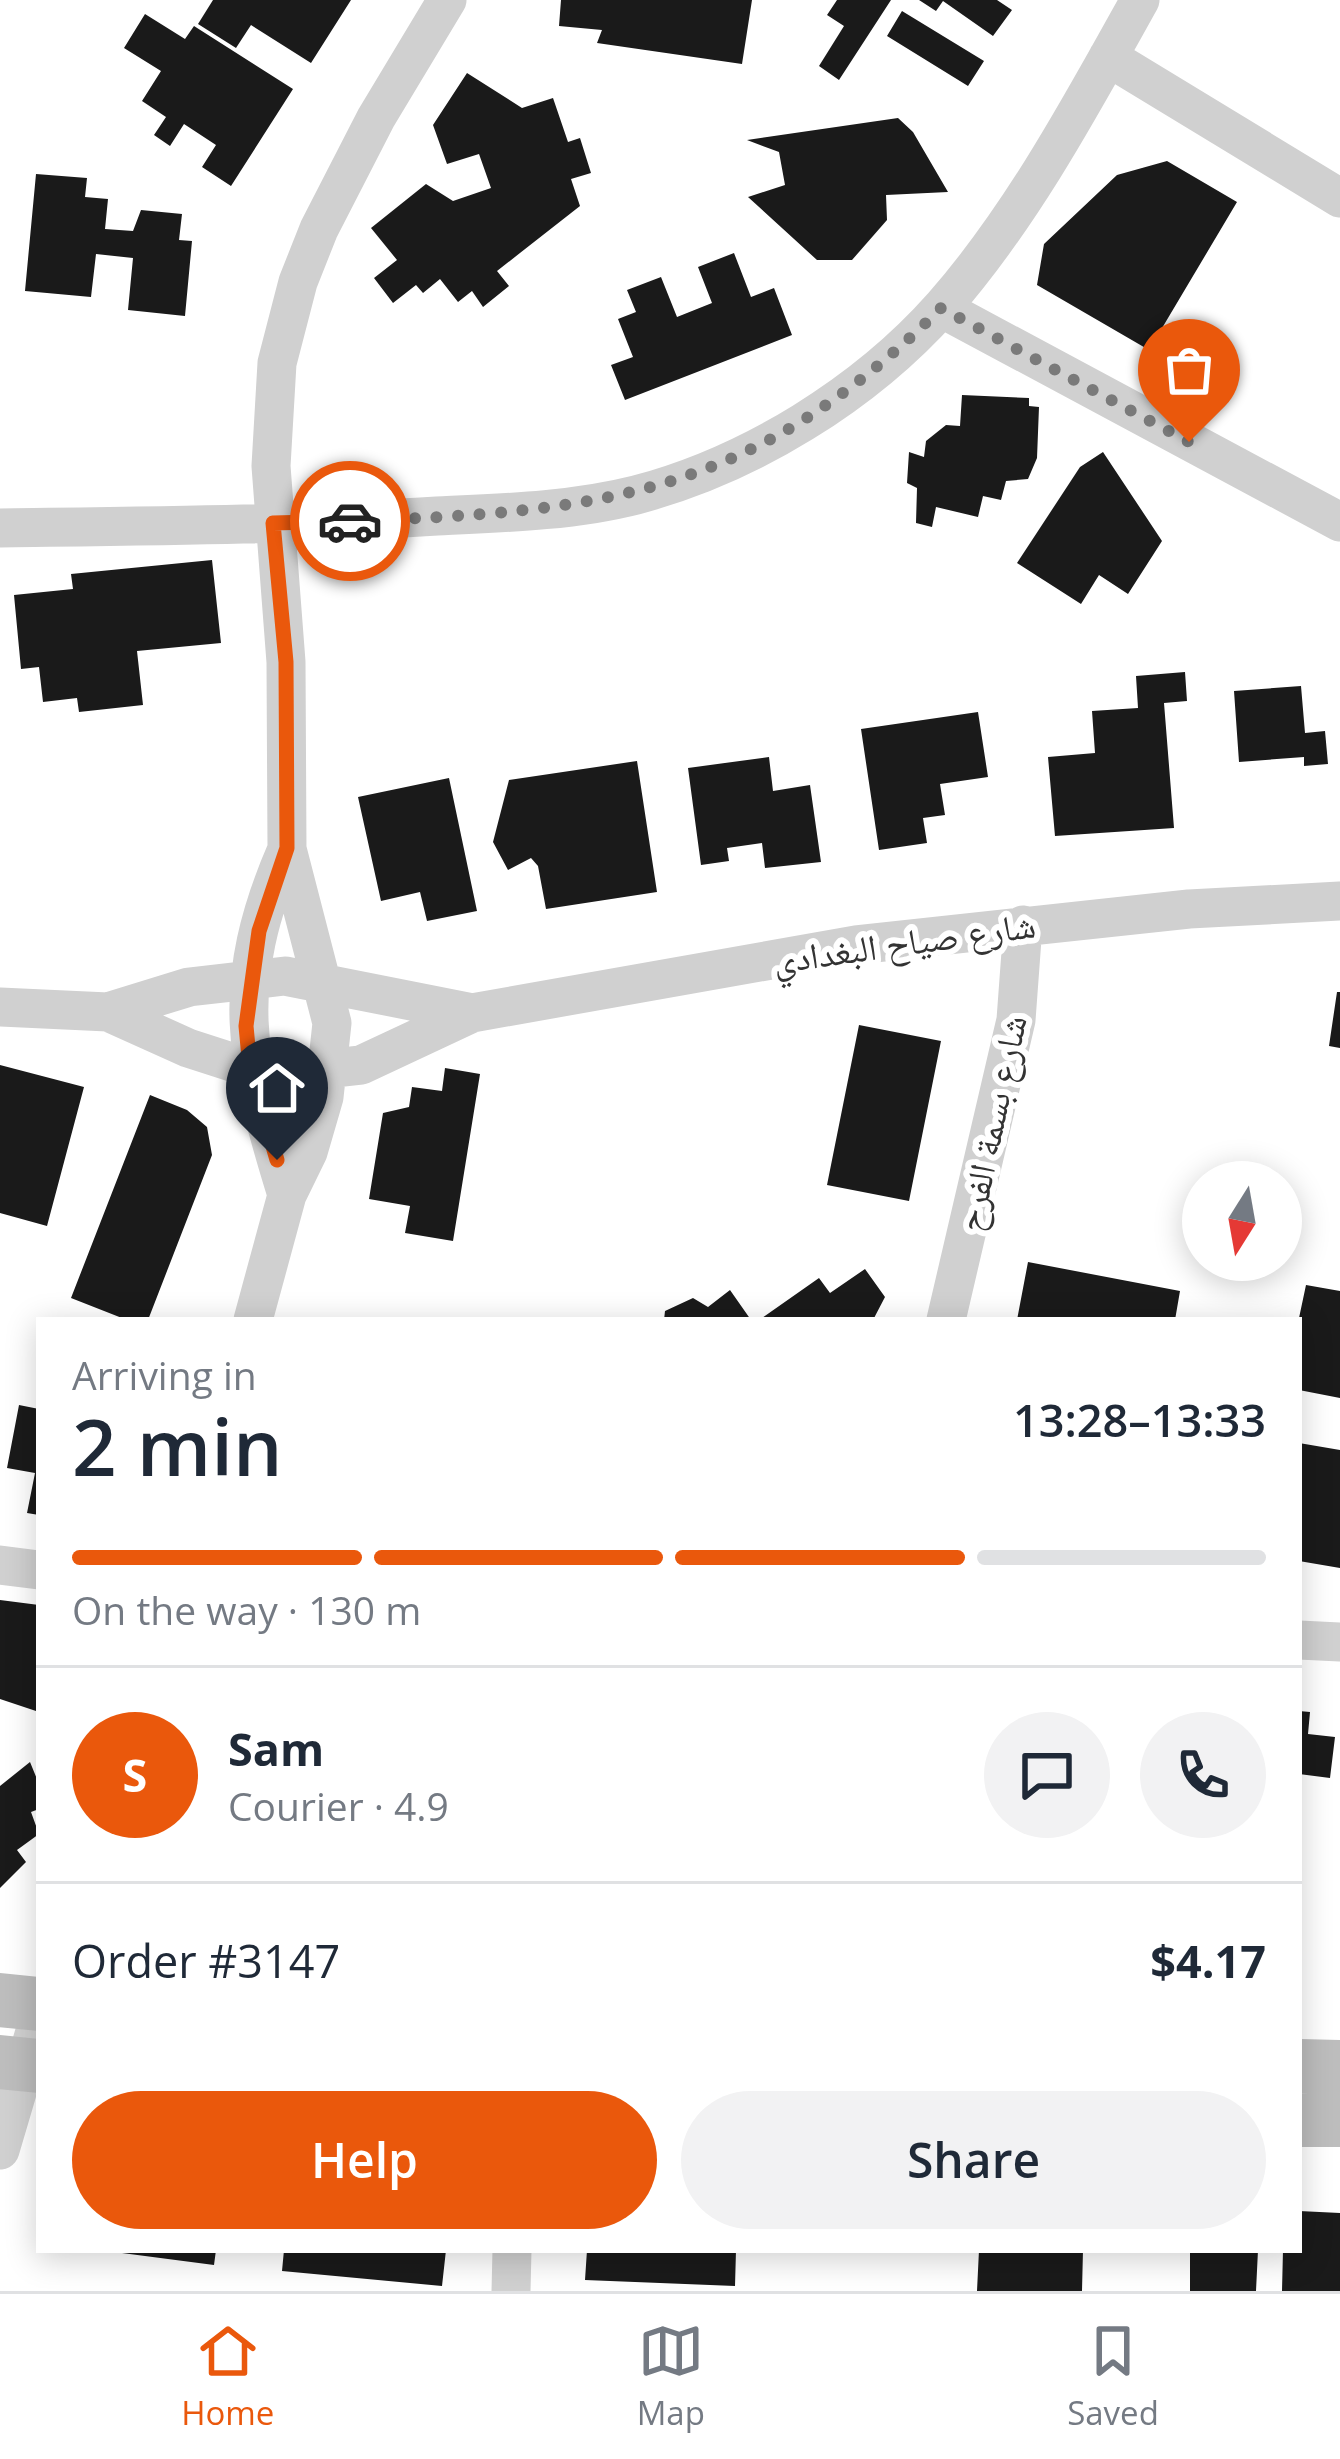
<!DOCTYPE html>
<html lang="en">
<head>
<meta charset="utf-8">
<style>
	:root { --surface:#fff; --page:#f2f2f3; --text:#1f2937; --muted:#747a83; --line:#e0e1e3; --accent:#ea580c }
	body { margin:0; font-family:"Open Sans","Noto Naskh Arabic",sans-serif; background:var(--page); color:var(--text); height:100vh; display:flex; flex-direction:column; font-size:45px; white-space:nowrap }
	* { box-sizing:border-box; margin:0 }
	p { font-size:39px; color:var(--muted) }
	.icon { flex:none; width:66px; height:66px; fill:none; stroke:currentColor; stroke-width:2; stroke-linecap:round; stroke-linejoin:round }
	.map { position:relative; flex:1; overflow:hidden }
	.panel { position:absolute; left:36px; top:1317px; width:1266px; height:936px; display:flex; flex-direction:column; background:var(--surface); border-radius:0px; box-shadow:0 6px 30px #0003 }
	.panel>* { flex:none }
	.needle { width:78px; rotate:191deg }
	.tools { position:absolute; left:1182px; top:1161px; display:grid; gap:24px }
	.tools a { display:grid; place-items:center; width:120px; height:120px; border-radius:50%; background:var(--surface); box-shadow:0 6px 30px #0003; font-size:60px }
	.pin { position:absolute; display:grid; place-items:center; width:102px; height:102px; color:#fff; margin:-123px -51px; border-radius:50% 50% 50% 0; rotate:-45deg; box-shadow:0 0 12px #0007 }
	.pin .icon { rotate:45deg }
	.courier { position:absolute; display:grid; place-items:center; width:120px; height:120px; margin:-60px; border:9px solid #ea580c; border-radius:50%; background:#fff; color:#222; box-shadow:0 3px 15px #0007 }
	.headline em { font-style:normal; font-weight:600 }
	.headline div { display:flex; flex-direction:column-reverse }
	.headline { display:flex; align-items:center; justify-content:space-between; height:204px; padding:0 36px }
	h1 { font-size:78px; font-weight:600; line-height:90px }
	.bar { display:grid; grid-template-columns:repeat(4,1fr); gap:18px 12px; align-content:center; height:144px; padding:0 36px }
	.bar i { height:15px; border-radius:9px; background:var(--line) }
	.bar .active { background:var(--accent) }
	.bar p { grid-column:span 4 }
	.line { display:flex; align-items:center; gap:30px; padding:0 36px; border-top:3px solid var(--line) }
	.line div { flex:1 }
	.round { display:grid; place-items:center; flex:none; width:126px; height:126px; border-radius:63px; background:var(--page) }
	.cta { display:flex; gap:24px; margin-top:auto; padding:24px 36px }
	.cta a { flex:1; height:138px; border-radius:72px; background:var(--accent); color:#fff; font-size:48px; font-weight:600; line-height:138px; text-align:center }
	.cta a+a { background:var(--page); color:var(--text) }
	.tabs { display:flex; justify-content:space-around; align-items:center; height:168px; border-top:3px solid var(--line); background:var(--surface); font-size:33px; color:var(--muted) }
	.tabs a { display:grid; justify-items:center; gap:6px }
	.tabs .active { color:var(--accent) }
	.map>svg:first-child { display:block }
</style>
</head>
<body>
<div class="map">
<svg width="1340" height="2291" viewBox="0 0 1340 2291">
	<rect width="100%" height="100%" fill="#fff"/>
	<path fill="#1a1a1a" d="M 213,0 L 351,0 L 311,63 L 251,25 L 236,48 L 198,24 Z
		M 561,0 L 752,0 L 742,64 L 597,43 L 602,30 L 559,26 Z
		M 837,0 L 891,0 L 839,80 L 819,66 L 844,26 L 827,15 Z
		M 919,0 L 997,0 L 1012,10 L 993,36 L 943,1 L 936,11 Z
		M 902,11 L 984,61 L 968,86 L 887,36 Z
		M 145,14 L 185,39 L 194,26 L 293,89 L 231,186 L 202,167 L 216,145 L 184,124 L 170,146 L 154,135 L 166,117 L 142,101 L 161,71 L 124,48 Z
		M 467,73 L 522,108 L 553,98 L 568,142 L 580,138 L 591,173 L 571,179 L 580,206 L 497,271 L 509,286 L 483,307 L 472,291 L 458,302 L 440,279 L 423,293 L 416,285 L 393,303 L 374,278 L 397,260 L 371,228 L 426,184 L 453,201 L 491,188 L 479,154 L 447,164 L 433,125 Z
		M 898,118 L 913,132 L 948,192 L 886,195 L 887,220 L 852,260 L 817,260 L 748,197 L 785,185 L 779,152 L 747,140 Z
		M 1167,161 L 1237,202 L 1149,350 L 1037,285 L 1044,244 L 1117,175 Z
		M 36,174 L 87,178 L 85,197 L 108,199 L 105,229 L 133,231 L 141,210 L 182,214 L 179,240 L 192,241 L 185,316 L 128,310 L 133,258 L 96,254 L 91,297 L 25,291 Z
		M 734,253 L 751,297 L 774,288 L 792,335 L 625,400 L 611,365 L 633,357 L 618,319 L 636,312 L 627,290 L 661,277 L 677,317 L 712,303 L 698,267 Z
		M 962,395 L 1029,398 L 1029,406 L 1039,407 L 1037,458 L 1028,479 L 1006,481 L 1001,500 L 983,496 L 978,517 L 936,507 L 932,527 L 916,523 L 917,488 L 907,483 L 909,452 L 924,457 L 926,441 L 946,425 L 960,426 Z
		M 1103,452 L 1162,541 L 1128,594 L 1099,575 L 1081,604 L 1017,563 L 1080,467 Z
		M 212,560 L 221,643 L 137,651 L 143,705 L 79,712 L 77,698 L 43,702 L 39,667 L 21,669 L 14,595 L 73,589 L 71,574 Z
		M 1185,672 L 1187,701 L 1164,703 L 1174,828 L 1055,836 L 1048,757 L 1095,753 L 1092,711 L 1138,708 L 1136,676 Z
		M 1301,686 L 1305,733 L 1325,731 L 1328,764 L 1304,766 L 1304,757 L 1239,762 L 1234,691 Z
		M 978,712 L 988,777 L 940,784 L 945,815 L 923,818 L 927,843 L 879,850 L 861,729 Z
		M 769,757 L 773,791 L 810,785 L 821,862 L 765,868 L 762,843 L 727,848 L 729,861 L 701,865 L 688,768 Z
		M 637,761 L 657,892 L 546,909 L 538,866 L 531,858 L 508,870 L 493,842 L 509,780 Z
		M 449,778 L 477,911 L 427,921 L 420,892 L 381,901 L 358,797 Z
		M 1337,992 L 1340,992 L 1340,1048 L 1329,1046 Z
		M 859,1025 L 941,1041 L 909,1201 L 827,1185 Z
		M 0,1065 L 84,1087 L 47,1226 L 0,1213 Z
		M 445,1068 L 480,1074 L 453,1241 L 405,1233 L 410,1206 L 369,1199 L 383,1113 L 409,1107 L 412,1087 L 442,1091 Z
		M 150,1095 L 187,1110 L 207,1127 L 212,1155 L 148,1320 L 127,1320 L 71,1298 Z
		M 1028,1262 L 1180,1291 L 1175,1320 L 1017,1320 Z
		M 865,1269 L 885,1297 L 873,1320 L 759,1320 L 819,1278 L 830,1293 Z
		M 1306,1285 L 1340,1291 L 1340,1398 L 1299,1390 L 1299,1318 Z
		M 730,1290 L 751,1320 L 664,1320 L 665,1311 L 693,1298 L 708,1307 Z
		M 19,1405 L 39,1409 L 39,1515 L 27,1513 L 35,1473 L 7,1468 Z
		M 1299,1443 L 1340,1450 L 1340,1568 L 1299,1561 Z
		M 0,1600 L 39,1605 L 39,1712 L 0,1699 Z
		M 1299,1711 L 1310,1712 L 1308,1734 L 1335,1737 L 1330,1778 L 1299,1774 Z
		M 30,1762 L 39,1784 L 39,1809 L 31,1812 L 39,1834 L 17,1850 L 26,1862 L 0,1888 L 0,1786 Z
		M 1299,2211 L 1340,2213 L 1340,2291 L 1282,2291 L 1283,2250 L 1299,2250 Z
		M 99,2250 L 216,2250 L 214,2265 Z
		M 284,2250 L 446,2250 L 442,2286 L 282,2271 Z
		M 587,2250 L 736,2250 L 735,2286 L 585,2280 Z
		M 979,2250 L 1083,2250 L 1082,2291 L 977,2291 Z
		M 1190,2250 L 1258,2250 L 1256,2291 L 1190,2291 Z"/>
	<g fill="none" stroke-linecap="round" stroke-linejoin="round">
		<path stroke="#d0d0d0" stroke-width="39" d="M 1108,57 L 1340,198
			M 941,308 L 1340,522
			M 0,528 C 146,526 292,525 437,516 C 503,513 573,511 636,495 C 750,465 865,394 943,306 C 1022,216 1082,104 1140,0
			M 287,849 C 228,985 245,1059 287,1195
			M 0,1007 L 108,1012 L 188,1048 L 250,1068 L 289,1073 L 361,1065 L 472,1013
			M 108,1012 L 189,987 L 285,976 L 472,1013 L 856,945 L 1189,909 L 1340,901
			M 253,1320 L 287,1195 L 308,1152 L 324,1097 L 332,1023 L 287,849 L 286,662 L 271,466 L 277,363 L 298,282 L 319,229 L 376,118 L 447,0
			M 946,1320 L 1016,1020 L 1023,925
			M 0,1565 L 39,1570
			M 1299,1640 L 1340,1642
			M 0,2150 L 39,2018
			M 511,2291 L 512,2250"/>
		<path stroke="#bdbdbd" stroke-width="54" d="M 0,2000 L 39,2004
			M 0,2062 L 39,2066
			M 1299,2066 L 1340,2067
			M 1299,2120 L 1340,2120"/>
	</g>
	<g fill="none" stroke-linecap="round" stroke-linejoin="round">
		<path stroke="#7a7a7a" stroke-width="12" stroke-dasharray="0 21.6" d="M 350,521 C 604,512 753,495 941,308 L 1189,442"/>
		<path stroke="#ea580c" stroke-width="15" d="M 277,1160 L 250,1068 L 246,1026 L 259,931 L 287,848 L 286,662 L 273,523 L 350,521"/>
	</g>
	<g text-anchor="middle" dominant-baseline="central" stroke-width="12" stroke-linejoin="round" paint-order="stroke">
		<g font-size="36" fill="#333" stroke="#fff">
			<text transform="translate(904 942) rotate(-8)">شارع صياح البغدادي</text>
			<text transform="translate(991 1123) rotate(-78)">شارع بسمة الفرح</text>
		</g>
	</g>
</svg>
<div class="tools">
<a><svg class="needle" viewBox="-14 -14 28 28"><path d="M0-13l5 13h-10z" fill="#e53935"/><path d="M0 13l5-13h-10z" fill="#747a83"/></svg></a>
</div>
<div class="pin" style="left:1189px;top:442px;background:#ea580c"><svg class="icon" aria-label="bag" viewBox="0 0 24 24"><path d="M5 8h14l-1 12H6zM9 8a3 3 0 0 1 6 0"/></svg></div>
<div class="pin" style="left:277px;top:1160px;background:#1f2937"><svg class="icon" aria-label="home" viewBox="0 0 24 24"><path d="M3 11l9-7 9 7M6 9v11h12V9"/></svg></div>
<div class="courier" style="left:350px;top:521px"><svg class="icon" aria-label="car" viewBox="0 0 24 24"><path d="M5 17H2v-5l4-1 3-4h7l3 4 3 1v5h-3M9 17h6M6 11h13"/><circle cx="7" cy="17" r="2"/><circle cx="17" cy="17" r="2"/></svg></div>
<section class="panel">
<div class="headline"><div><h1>2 min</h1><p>Arriving in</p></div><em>13:28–13:33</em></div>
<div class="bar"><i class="active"></i><i class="active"></i><i class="active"></i><i></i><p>On the way · 130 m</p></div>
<div class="line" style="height:216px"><b class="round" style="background:var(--accent);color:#fff">S</b><div><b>Sam</b><p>Courier · 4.9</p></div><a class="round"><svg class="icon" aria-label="chat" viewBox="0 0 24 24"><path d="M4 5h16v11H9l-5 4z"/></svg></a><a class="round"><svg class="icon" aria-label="phone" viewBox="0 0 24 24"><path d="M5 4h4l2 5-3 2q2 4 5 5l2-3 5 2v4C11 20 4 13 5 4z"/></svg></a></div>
<div class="line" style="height:156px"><div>Order #3147</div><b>$4.17</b></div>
<div class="cta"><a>Help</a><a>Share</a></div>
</section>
</div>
<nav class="tabs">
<a class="active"><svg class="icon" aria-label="home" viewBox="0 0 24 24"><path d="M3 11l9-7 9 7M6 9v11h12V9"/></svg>Home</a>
<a><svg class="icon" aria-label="map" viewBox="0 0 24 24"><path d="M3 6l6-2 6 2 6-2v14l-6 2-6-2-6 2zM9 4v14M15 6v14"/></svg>Map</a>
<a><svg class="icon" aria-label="saved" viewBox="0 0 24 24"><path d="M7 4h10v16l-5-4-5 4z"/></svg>Saved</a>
</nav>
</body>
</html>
